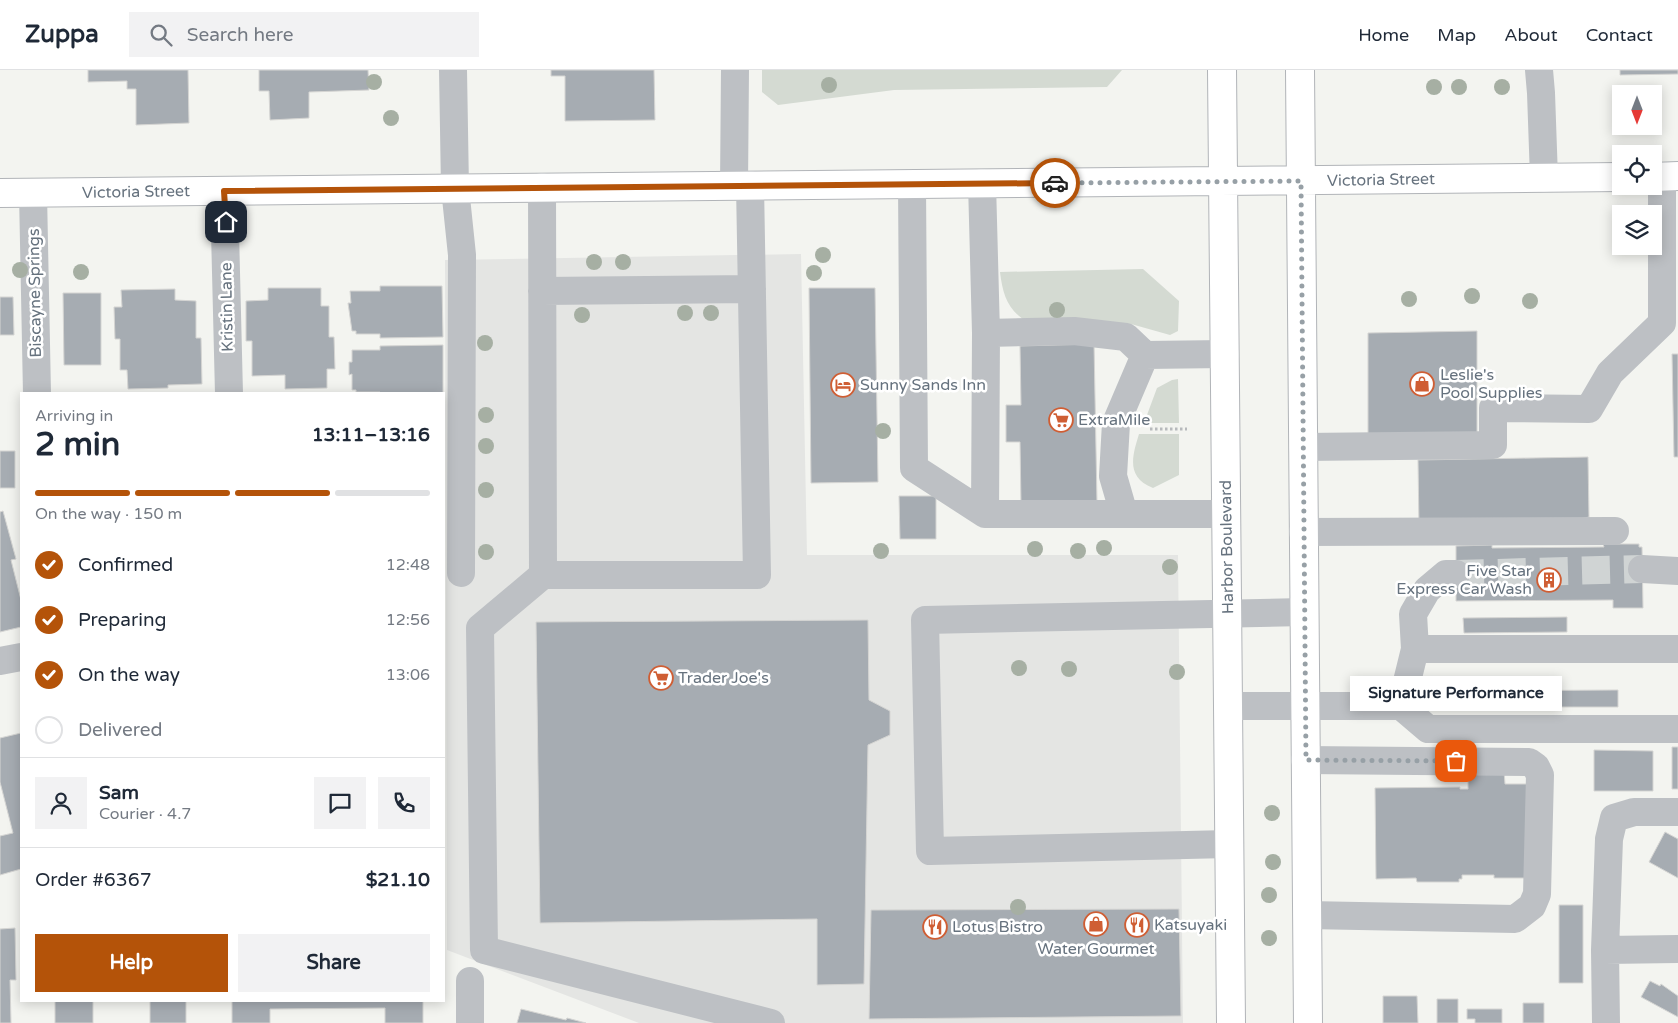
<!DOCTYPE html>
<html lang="en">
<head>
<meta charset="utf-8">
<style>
	:root { --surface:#fff; --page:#f2f2f3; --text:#1f2937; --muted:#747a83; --line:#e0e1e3; --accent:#b45309 }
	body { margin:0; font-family:"Varela Round",sans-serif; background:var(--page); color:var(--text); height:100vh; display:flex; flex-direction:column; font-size:19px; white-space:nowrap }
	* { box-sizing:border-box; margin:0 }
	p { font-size:16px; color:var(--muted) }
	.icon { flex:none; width:28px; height:28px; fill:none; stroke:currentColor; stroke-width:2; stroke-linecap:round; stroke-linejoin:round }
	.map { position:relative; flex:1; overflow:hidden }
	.sheet { position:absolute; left:20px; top:322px; width:425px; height:610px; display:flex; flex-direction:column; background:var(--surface); border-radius:0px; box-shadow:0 2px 12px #0003 }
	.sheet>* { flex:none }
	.needle { width:32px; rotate:180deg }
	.buttons { position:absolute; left:1612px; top:15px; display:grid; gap:10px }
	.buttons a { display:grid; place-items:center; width:50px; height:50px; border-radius:0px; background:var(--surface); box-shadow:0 2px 12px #0003; font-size:25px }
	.pin { position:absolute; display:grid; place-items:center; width:42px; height:42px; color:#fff; margin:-21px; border-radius:10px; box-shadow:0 2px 8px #0006 }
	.courier { position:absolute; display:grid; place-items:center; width:50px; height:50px; margin:-25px; border:4px solid #b45309; border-radius:50%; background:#fff; color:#222; box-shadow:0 1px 6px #0007 }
	.bubble { position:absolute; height:35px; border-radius:0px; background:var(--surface); box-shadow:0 2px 12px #0003; font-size:16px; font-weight:800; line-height:35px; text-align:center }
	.headline em { font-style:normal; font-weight:800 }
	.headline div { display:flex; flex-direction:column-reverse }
	.headline { display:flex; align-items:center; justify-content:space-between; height:85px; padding:0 15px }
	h1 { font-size:32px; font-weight:800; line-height:38px }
	.bar { display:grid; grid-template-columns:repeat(4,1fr); gap:8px 5px; align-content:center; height:60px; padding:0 15px }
	.bar i { height:6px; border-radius:4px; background:var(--line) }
	.bar .current { background:var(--accent) }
	.bar p { grid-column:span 4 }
	.line { display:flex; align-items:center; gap:12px; padding:0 15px; border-top:1px solid var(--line) }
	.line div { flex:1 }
	.round { display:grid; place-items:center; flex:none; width:52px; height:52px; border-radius:0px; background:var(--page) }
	ol { padding:0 15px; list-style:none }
	li { display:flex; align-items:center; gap:15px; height:55px }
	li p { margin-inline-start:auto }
	li .icon { padding:5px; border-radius:50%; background:var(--accent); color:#fff; stroke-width:4 }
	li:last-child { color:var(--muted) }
	li i { width:28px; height:28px; border:2px solid var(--line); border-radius:50% }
	.cta { display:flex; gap:10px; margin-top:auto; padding:10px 15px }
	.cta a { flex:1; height:58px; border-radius:0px; background:var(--accent); color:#fff; font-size:20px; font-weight:800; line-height:58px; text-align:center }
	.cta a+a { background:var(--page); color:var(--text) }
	header { display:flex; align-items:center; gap:30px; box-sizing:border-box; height:70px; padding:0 25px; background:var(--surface); border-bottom:1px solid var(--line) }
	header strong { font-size:24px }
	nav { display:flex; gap:28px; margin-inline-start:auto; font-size:18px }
	.search { width:350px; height:45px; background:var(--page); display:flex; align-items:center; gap:12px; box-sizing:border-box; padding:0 18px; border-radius:0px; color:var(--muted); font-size:19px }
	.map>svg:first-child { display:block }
</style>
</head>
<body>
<header>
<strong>Zuppa</strong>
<div class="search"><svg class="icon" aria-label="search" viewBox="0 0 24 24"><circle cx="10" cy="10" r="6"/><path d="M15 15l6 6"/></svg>Search here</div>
<nav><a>Home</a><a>Map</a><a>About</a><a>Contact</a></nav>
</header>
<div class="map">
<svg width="1678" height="953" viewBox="0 0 1678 953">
	<rect width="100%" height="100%" fill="#f3f4f0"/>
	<path fill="#e4e5e3" d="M 801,184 L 807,485 L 1178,485 L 1183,953 L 639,953 L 447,880 L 445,190 Z"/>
	<path fill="#d4dad2" d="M 762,0 L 1122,0 L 1107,17 L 894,20 L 778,35 L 762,22 Z
		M 1143,199 L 1179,231 L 1178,261 L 1170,265 L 1131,254 L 1029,253 C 1008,241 1003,226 1000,202 Z
		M 1178,309 L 1179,353 L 1144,353 L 1157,318 L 1172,310 Z
		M 1139,364 L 1179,364 L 1179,405 L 1153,418 C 1126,407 1132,387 1139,364 Z"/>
	<path fill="#a6acb2" stroke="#d5d5d3" d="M 88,0 L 188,0 L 189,53 L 136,55 L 136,19 L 127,19 L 127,11 L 88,12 Z
		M 259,0 L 368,0 L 369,20 L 309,22 L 309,48 L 270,50 L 269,21 L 259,21 Z
		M 551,0 L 654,0 L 655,50 L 565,51 L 565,6 L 551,6 Z
		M 1620,0 L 1678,0 L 1678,4 L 1620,5 Z
		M 380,216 L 442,216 L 443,267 L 380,268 L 380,264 L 356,264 L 356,261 L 352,261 L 348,233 L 351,233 L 350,221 L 380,221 Z
		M 268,218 L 321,218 L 321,236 L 329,236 L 329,267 L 334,267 L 335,299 L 327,299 L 327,318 L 285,319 L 285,305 L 252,306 L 252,271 L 246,271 L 246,231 L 268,230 Z
		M 809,218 L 875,218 L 878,412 L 811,413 Z
		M 175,219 L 175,230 L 196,231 L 196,268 L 201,268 L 202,314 L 168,315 L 168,318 L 128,319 L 127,300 L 120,300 L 120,269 L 115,269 L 114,237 L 122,237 L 121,220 Z
		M 63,223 L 101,223 L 101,295 L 64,295 Z
		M 0,227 L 13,227 L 14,265 L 0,265 Z
		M 1477,261 L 1477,366 L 1368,367 L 1368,263 Z
		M 1094,274 L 1097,433 L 1021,434 L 1020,372 L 1006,372 L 1006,335 L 1021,335 L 1020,276 Z
		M 443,275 L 443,324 L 380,324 L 380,322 L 356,322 L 356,320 L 352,320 L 352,304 L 349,305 L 349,292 L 352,292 L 352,280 L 380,280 L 380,276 Z
		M 1672,284 L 1678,284 L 1678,387 L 1674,387 Z
		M 0,381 L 15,381 L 15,418 L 0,418 Z
		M 1588,387 L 1589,447 L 1551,456 L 1419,457 L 1418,390 Z
		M 899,426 L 936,426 L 936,469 L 900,469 Z
		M 3,441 L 16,489 L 11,490 L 21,530 L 21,557 L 0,562 L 0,442 Z
		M 1603,474 L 1639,474 L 1639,477 L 1642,477 L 1643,538 L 1613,538 L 1613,530 L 1456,531 L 1456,476 L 1492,475 L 1492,478 L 1604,477 Z
		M 1567,547 L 1567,562 L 1464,563 L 1463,548 Z
		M 868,550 L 869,630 L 890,641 L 890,665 L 868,675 L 864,914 L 817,915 L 817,849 L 540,853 L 536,552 Z
		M 1618,620 L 1618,637 L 1453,637 L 1453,621 Z
		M 21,663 L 21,799 L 0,805 L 0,766 L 13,763 L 0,712 L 0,668 Z
		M 1672,677 L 1678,677 L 1678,719 L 1672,719 Z
		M 1594,680 L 1653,681 L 1653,721 L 1594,721 Z
		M 1468,701 L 1504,701 L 1505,714 L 1531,714 L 1531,808 L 1494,808 L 1494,805 L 1462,805 L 1462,809 L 1459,809 L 1459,812 L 1417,812 L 1416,808 L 1376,809 L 1375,718 L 1460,717 L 1460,719 L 1468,719 Z
		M 1665,762 L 1678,769 L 1678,808 L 1649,792 Z
		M 1559,835 L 1583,835 L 1583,913 L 1559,913 Z
		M 1179,839 L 1181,946 L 869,949 L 871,840 Z
		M 15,858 L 16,910 L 10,910 L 11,953 L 0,953 L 0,859 Z
		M 1650,911 L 1660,916 L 1661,914 L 1678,926 L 1678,947 L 1641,927 Z
		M 1383,926 L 1417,926 L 1418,953 L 1383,953 Z
		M 1437,929 L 1458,929 L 1458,953 L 1437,953 Z
		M 55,931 L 93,931 L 93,953 L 55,953 Z
		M 150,931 L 186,931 L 186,953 L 150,953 Z
		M 232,931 L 423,931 L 423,953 L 385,953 L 385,938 L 270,939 L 270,953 L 232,953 Z
		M 1523,933 L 1544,933 L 1544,953 L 1523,953 Z
		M 521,939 L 566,950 L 567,948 L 586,953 L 517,953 Z
		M 1467,939 L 1502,939 L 1502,953 L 1475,953 L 1475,949 L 1467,949 Z"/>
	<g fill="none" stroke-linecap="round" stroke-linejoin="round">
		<path stroke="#d0d4d4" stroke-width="28" stroke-dasharray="28 14" stroke-linecap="butt" d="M 1456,504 L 1642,499"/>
		<g stroke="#b1b4b8" stroke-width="30">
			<path id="major" d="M 1222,0 L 1231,953
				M 1300,0 L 1308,953
				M 1654,107 L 1678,106
				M 0,123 L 1621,107"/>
		</g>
		<path stroke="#b7b9bc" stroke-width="3" stroke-dasharray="2.5 2.5" stroke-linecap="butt" d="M 1150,359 L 1187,359"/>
		<path stroke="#bdc0c4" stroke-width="28" d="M 453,0 L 455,118 L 462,185 L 461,503
			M 1539,0 L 1541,23 L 1544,108
			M 982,113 L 986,263 L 1074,261 L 1126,267 L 1145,285 L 1225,284
			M 912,114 L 914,398 L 985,444
			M 734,116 L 735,0
			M 542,117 L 543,505 L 757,505 L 750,115
			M 224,121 L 229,324
			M 33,123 L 37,324
			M 542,221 L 752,219
			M 986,263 L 985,444 L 1226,444
			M 1303,377 L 1493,375 L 1493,338 L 1589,339 L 1610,303 L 1662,253 L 1662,106
			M 1124,444 L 1113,406 L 1116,353 L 1145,285
			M 1303,462 L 1615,461
			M 1642,499 L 1678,501
			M 543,505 L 480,558 L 484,880 L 771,953
			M 1415,579 L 1678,579
			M 0,591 L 21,587
			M 1228,636 L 1401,636 L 1428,659 L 1678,659
			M 1401,636 L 1415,579 L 1413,544 L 1427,520 L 1446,504 L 1456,504
			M 1305,690 L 1529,692 L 1536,697 L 1540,705 L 1537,824 L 1532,836 L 1515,849 L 1307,845
			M 1229,774 L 930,781 L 925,550 L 1304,542
			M 1605,880 L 1678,879
			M 470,911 L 470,953
			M 1606,953 L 1605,880 L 1609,769 L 1614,748 L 1634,742 L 1678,742"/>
		<use href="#major" stroke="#fff" stroke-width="28"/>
	</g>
	<g fill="#a6afa3">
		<circle cx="374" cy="12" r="8"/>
		<circle cx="829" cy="15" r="8"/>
		<circle cx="1434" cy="17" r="8"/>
		<circle cx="1459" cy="17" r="8"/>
		<circle cx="1502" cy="17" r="8"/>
		<circle cx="391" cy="48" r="8"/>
		<circle cx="823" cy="185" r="8"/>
		<circle cx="594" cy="192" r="8"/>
		<circle cx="623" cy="192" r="8"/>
		<circle cx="20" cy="200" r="8"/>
		<circle cx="81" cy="202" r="8"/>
		<circle cx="814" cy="203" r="8"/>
		<circle cx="1472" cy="226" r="8"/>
		<circle cx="1409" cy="229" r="8"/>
		<circle cx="1530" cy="231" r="8"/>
		<circle cx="1057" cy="240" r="8"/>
		<circle cx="685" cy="243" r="8"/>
		<circle cx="711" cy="243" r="8"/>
		<circle cx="582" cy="245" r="8"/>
		<circle cx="485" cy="273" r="8"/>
		<circle cx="486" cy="345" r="8"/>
		<circle cx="883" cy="361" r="8"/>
		<circle cx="486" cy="376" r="8"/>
		<circle cx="486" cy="420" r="8"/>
		<circle cx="1104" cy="478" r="8"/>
		<circle cx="1035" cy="479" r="8"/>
		<circle cx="881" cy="481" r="8"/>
		<circle cx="1078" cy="481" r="8"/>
		<circle cx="486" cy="482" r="8"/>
		<circle cx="1170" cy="497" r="8"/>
		<circle cx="1019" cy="598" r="8"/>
		<circle cx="1069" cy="599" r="8"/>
		<circle cx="1177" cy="602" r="8"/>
		<circle cx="1272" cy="743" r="8"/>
		<circle cx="1273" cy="792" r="8"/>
		<circle cx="1269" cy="825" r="8"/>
		<circle cx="1018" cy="837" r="8"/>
		<circle cx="1269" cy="868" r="8"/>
	</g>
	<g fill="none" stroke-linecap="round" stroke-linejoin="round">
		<path stroke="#97a0a6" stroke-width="5" stroke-dasharray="0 9" d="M 1055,113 L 1301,111 L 1306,690 L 1456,691"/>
		<path stroke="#b45309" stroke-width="6" d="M 226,152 L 224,121 L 1055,113"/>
	</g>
	<defs>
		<g id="shop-ring" transform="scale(1.25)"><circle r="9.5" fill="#fff" stroke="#cf5e34" stroke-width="1.5"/><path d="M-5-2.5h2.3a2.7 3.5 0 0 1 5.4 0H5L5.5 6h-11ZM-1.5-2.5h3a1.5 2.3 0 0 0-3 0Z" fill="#cf5e34"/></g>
		<g id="hotel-ring" transform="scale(1.25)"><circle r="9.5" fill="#fff" stroke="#cf5e34" stroke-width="1.5"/><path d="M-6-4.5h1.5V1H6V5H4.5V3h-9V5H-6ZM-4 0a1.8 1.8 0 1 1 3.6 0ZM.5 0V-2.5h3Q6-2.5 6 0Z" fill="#cf5e34"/></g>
		<g id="supermarket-ring" transform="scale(1.25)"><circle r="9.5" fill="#fff" stroke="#cf5e34" stroke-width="1.5"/><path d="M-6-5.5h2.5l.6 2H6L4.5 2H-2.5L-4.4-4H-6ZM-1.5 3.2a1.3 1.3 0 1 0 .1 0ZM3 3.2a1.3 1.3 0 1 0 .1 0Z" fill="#cf5e34"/></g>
		<g id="building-ring" transform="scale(1.25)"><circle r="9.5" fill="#fff" stroke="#cf5e34" stroke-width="1.5"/><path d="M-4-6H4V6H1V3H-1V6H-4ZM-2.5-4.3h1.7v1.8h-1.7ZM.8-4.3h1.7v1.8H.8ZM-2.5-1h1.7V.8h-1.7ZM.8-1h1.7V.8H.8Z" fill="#cf5e34"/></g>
		<g id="restaurant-ring" transform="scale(1.25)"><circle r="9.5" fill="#fff" stroke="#cf5e34" stroke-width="1.5"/><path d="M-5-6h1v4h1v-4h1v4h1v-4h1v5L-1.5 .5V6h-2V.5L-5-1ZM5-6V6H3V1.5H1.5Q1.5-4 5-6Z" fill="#cf5e34"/></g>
	</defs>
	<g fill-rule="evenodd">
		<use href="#shop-ring" x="1422" y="314"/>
		<use href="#hotel-ring" x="843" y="315"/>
		<use href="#supermarket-ring" x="1061" y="350"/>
		<use href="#building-ring" x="1549" y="510"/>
		<use href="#supermarket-ring" x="661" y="608"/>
		<use href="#shop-ring" x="1096" y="854"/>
		<use href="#restaurant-ring" x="1137" y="855"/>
		<use href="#restaurant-ring" x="935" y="857"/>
	</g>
	<g text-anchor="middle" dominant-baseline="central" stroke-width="5" stroke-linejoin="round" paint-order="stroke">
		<g font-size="16" fill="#66727e" stroke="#fff">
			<text transform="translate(1381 110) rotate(-1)">Victoria Street</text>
			<text transform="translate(136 122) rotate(-1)">Victoria Street</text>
			<text transform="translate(35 223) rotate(-91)">Biscayne Springs</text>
			<text transform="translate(227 237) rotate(-91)">Kristin Lane</text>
			<text transform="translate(1227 477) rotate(-91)">Harbor Boulevard</text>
		</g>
		<g font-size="16" fill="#66727e" stroke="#fff" text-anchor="start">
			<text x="1440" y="305">Leslie's<tspan x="1440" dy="18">Pool Supplies</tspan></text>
			<text x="860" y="315">Sunny Sands Inn</text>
			<text x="1078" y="350">ExtraMile</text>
			<text x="1532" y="501" text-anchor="end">Five Star<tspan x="1532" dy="18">Express Car Wash</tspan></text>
			<text x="678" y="608">Trader Joe's</text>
			<text x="1154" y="855">Katsuyaki</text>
			<text x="952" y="857">Lotus Bistro</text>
			<text x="1096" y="879" text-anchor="middle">Water Gourmet</text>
		</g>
	</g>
</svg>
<div class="buttons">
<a><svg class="needle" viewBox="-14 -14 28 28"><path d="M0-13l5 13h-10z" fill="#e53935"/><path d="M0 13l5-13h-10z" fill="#747a83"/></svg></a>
<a><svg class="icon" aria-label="locate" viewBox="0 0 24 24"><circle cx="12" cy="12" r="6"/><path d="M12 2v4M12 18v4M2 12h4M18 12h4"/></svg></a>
<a><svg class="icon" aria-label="layers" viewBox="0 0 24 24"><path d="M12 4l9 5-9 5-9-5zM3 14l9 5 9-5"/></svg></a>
</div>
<div class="pin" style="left:1456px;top:691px;background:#ea580c"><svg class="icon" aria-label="bag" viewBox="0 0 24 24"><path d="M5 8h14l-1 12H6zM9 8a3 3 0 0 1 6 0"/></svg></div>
<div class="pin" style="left:226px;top:152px;background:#1f2937"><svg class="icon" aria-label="home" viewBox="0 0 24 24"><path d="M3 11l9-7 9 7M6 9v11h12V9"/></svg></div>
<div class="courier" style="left:1055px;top:113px"><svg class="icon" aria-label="car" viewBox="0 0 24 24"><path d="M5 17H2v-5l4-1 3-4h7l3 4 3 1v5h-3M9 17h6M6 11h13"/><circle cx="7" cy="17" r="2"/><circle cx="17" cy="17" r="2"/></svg></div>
<div class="bubble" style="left:1350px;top:606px;width:212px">Signature Performance</div>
<section class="sheet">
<div class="headline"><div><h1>2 min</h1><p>Arriving in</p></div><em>13:11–13:16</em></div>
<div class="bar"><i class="current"></i><i class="current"></i><i class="current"></i><i></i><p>On the way · 150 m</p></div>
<ol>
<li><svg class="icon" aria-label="check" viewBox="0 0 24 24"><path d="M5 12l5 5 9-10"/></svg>Confirmed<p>12:48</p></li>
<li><svg class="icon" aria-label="check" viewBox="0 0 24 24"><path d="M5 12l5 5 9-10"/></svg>Preparing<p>12:56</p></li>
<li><svg class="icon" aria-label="check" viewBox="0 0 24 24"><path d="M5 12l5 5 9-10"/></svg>On the way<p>13:06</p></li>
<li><i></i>Delivered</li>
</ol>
<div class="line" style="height:90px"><a class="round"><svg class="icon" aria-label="person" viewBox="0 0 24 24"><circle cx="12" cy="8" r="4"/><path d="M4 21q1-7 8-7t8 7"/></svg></a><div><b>Sam</b><p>Courier · 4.7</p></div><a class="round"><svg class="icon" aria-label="chat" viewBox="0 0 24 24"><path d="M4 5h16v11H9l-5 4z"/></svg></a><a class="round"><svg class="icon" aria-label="phone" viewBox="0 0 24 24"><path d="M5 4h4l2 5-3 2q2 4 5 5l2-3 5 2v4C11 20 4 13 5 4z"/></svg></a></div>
<div class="line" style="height:65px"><div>Order #6367</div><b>$21.10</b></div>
<div class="cta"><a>Help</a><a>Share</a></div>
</section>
</div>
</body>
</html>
